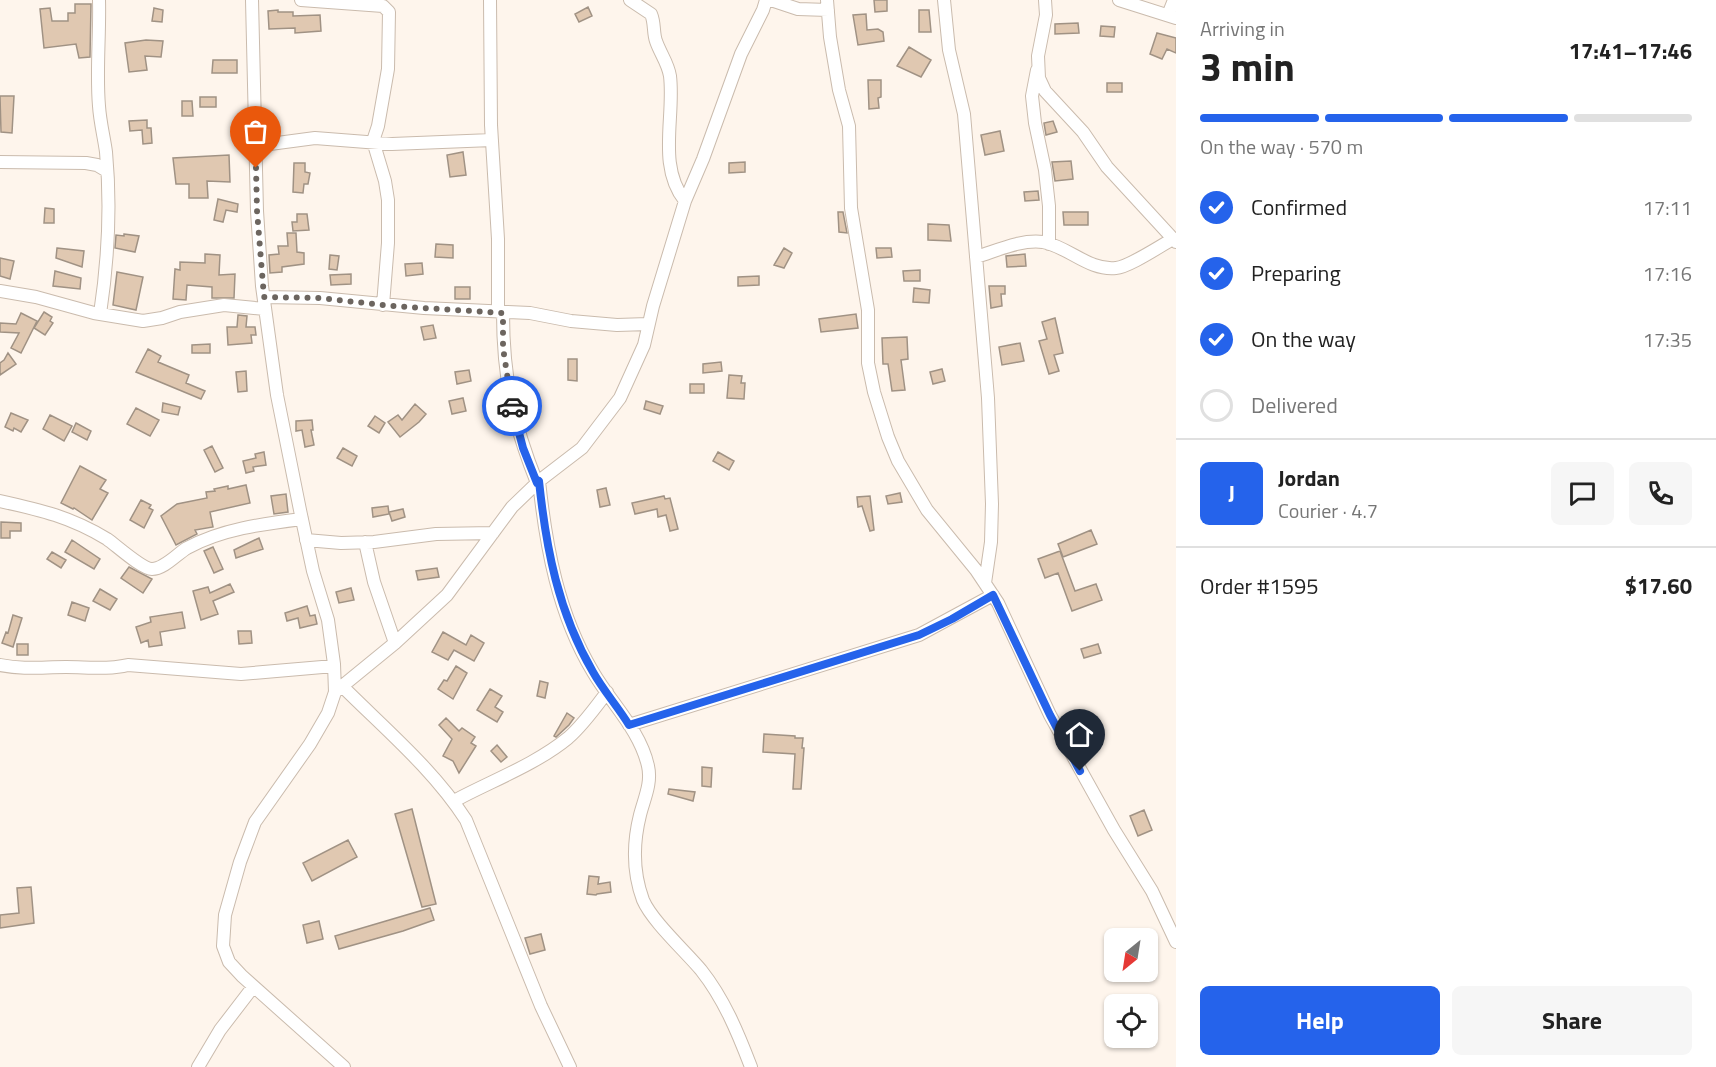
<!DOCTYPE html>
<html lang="en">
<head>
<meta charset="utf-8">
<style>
	:root { --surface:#fff; --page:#f6f6f6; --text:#222; --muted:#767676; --line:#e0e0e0; --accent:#2563eb }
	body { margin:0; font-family:"Titillium Web",sans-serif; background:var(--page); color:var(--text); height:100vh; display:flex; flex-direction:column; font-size:22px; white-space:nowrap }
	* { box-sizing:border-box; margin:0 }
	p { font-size:20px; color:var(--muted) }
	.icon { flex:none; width:33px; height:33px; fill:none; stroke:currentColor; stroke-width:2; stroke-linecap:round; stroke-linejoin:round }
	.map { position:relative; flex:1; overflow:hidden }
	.details { display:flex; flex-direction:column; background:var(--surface); width:540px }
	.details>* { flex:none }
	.needle { width:39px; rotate:210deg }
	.controls { position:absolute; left:1104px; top:928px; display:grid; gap:12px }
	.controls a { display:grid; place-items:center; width:54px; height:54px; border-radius:9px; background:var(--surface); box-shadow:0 2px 4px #0004; font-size:30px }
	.pin { position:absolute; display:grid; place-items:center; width:51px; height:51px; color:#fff; margin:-62px -26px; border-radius:50% 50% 50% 0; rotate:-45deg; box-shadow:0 0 6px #0007 }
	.pin .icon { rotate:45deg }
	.courier { position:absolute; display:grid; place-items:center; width:60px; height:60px; margin:-30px; border:4px solid #2563eb; border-radius:50%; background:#fff; color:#222; box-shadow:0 2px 8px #0007 }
	.head em { font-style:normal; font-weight:700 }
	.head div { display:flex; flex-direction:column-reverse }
	.head { display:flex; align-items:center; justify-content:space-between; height:102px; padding:0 24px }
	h1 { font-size:39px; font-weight:700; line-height:45px }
	.bar { display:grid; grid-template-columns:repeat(4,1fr); gap:9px 6px; align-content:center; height:72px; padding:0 24px }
	.bar i { height:8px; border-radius:4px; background:var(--line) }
	.bar .current { background:var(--accent) }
	.bar p { grid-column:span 4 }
	.line { display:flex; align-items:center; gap:15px; padding:0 24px; border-top:2px solid var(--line) }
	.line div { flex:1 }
	.round { display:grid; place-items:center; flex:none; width:63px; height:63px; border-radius:9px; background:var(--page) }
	ol { padding:0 24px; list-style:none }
	li { display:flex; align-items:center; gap:18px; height:66px }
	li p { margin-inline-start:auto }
	li .icon { padding:6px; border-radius:50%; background:var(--accent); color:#fff; stroke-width:4 }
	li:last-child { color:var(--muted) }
	li i { width:33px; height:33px; border:3px solid var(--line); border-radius:50% }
	.button { display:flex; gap:12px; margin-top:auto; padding:12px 24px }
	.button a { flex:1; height:69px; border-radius:9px; background:var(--accent); color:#fff; font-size:24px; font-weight:700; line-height:69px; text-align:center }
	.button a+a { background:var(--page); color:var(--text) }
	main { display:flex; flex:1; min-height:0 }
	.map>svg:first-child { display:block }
</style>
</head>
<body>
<main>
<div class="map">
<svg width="1176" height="1067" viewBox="0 0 1176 1067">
	<rect width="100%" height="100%" fill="#fef5ec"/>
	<path fill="#e0c8b1" stroke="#a09284" stroke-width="1.5" d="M 874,0 L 887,0 L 887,11 L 875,12 Z
		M 75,4 L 91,4 L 90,57 L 79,58 L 76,44 L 44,48 L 40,9 L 50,8 L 52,21 L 68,21 L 68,13 L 75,13 Z
		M 588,7 L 592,16 L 579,22 L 575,14 Z
		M 154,8 L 163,10 L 162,22 L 152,21 Z
		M 278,10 L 278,12 L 293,12 L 293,16 L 320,15 L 321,31 L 295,33 L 295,28 L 269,29 L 268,11 Z
		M 919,10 L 929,10 L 931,32 L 919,32 Z
		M 866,14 L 867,30 L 878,29 L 883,32 L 884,41 L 858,45 L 853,15 Z
		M 1078,23 L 1079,33 L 1055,34 L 1055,24 Z
		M 1101,26 L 1115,27 L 1114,37 L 1100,36 Z
		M 1157,33 L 1176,38 L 1176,53 L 1167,49 L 1162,59 L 1150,54 Z
		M 146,40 L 163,41 L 161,57 L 145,56 L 147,70 L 129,72 L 125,43 Z
		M 909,47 L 931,60 L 921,77 L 897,66 Z
		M 213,60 L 237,60 L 237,73 L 212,73 Z
		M 868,80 L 881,80 L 881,97 L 878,98 L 879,108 L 869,109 Z
		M 1107,83 L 1122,83 L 1122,92 L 1107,92 Z
		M 0,96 L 14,96 L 12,133 L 1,132 Z
		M 200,97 L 216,97 L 216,107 L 200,107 Z
		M 182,101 L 192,101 L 193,116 L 182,116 Z
		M 147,120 L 147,128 L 151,128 L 152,143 L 143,144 L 142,130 L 130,131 L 129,121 Z
		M 1053,121 L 1057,132 L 1046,135 L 1044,123 Z
		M 1000,131 L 1004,151 L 985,155 L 981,135 Z
		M 463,152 L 466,175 L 450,177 L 447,155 Z
		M 229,155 L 230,182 L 207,181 L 208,198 L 189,198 L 189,184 L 176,184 L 173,158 Z
		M 1071,161 L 1073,179 L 1055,181 L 1052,162 Z
		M 745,162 L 745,172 L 729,173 L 729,163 Z
		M 294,163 L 305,163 L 305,172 L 310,173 L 308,184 L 304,184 L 303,193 L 293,192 Z
		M 1038,191 L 1039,200 L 1025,201 L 1024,192 Z
		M 218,199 L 238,204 L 237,212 L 226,210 L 223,222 L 214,220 Z
		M 45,208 L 54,209 L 54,223 L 44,223 Z
		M 838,212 L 843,212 L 847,233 L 839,232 Z
		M 1063,212 L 1088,212 L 1088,225 L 1064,225 Z
		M 297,214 L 307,214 L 309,230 L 293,231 L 292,222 L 297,222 Z
		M 928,224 L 949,225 L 951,241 L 928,240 Z
		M 287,233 L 296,233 L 297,252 L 304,253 L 304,264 L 282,267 L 282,272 L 270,273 L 269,255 L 279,254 L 278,246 L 288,246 Z
		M 124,234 L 139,236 L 135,252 L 115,248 L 116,235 L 124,236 Z
		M 436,244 L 453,245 L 453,258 L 435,257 Z
		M 57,248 L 84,251 L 82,267 L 56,258 Z
		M 784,248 L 792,253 L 784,268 L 774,265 Z
		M 876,248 L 891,248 L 892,257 L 877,258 Z
		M 205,254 L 220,255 L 219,275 L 235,274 L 234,298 L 212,298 L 212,287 L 187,285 L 186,300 L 173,299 L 175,269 L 180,270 L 180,262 L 205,263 Z
		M 1025,254 L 1026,266 L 1007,267 L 1006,256 Z
		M 330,255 L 339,256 L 337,270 L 329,269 Z
		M 0,258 L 14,261 L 10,279 L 0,276 Z
		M 422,263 L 423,274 L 406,276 L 405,264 Z
		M 920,270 L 920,281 L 904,281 L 903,271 Z
		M 55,271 L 81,278 L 80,289 L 53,286 Z
		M 117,272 L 143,277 L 136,310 L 113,305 Z
		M 351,274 L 351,284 L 331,285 L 330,275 Z
		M 759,276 L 759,285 L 738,286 L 738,277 Z
		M 989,286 L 1005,286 L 1005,294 L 1001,294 L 1002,306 L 991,308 Z
		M 455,287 L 470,287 L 470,299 L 455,299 Z
		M 914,288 L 930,290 L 929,303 L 913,302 Z
		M 44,312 L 52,317 L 50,321 L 53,323 L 45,335 L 34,328 Z
		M 21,313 L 37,321 L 21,353 L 11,348 L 19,333 L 0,332 L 0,323 L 16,324 Z
		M 856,314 L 858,328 L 821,332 L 819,319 Z
		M 238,315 L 247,316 L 246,327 L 255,327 L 256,335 L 251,335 L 252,343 L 228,345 L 227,327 L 237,327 Z
		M 1055,318 L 1063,353 L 1054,355 L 1059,371 L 1049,374 L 1039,341 L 1047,339 L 1042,322 Z
		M 433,325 L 436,338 L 424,340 L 421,327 Z
		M 907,337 L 908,359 L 901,360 L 905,390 L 892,391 L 888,364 L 883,364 L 882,338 Z
		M 1020,343 L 1024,361 L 1002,365 L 999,347 Z
		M 210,344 L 210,353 L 192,353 L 192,345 Z
		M 148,349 L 161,356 L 158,362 L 189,375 L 186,383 L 205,391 L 201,399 L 136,372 Z
		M 8,353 L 16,364 L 0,375 L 0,363 L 4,360 Z
		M 568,359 L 577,359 L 577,381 L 568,380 Z
		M 721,362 L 722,371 L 703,373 L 703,364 Z
		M 942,369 L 945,381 L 933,384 L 930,372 Z
		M 469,370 L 471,381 L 457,384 L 455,372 Z
		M 246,371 L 247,391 L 238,392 L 236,372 Z
		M 729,375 L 742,376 L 741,383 L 745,383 L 744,399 L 727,398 Z
		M 690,384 L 704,384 L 704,393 L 690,393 Z
		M 463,398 L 466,411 L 452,414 L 449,401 Z
		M 646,401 L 663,406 L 660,414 L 644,409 Z
		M 163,403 L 180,407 L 178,415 L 162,412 Z
		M 415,404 L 426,414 L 419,422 L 400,437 L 388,422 L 398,415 L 402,420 Z
		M 136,408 L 159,420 L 150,436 L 127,424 Z
		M 11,413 L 28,420 L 21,432 L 14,428 L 13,431 L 5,427 Z
		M 50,415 L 72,426 L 64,441 L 43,429 Z
		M 375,416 L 385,423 L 379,433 L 368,426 Z
		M 312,420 L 313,430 L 311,430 L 314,445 L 305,447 L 302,430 L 296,431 L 296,421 Z
		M 76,423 L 91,431 L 87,440 L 72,432 Z
		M 212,446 L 223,468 L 215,472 L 204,450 Z
		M 343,448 L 357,456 L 352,466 L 337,458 Z
		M 264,452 L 266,465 L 253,467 L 254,471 L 246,473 L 243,461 L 256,458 L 255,454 Z
		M 718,452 L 734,461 L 729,470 L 713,461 Z
		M 80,466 L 106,480 L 100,489 L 108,493 L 92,520 L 74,508 L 73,509 L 61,503 Z
		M 246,485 L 250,503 L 210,512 L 213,527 L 195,530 L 197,534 L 176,545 L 161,516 L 177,504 L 207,498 L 206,492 L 215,491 L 214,489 L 228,486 L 228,489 Z
		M 606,488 L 610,505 L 600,507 L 597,490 Z
		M 900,493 L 902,502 L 888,504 L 886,496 Z
		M 286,494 L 288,512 L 274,514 L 271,496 Z
		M 664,496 L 665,499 L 670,498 L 678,529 L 670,531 L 666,515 L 658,517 L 657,509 L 635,514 L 632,503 Z
		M 870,496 L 874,530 L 870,531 L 862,506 L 858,507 L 857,497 Z
		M 141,500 L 151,505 L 149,508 L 153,510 L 144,528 L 130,520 Z
		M 388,506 L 389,514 L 373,517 L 372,508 Z
		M 403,509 L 405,517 L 392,521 L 389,512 Z
		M 1,522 L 21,523 L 21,531 L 10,531 L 10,538 L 1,538 Z
		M 1091,530 L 1097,544 L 1063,557 L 1058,544 Z
		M 259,538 L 263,549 L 236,558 L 234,550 Z
		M 72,540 L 100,559 L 94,569 L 65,552 Z
		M 213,547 L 223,569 L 214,573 L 204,551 Z
		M 1060,551 L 1075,591 L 1096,584 L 1102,600 L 1072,611 L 1058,573 L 1045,578 L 1038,559 Z
		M 52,552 L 66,560 L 61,568 L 47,559 Z
		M 129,567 L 152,579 L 143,593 L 121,578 Z
		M 437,568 L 439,577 L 418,580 L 416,571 Z
		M 230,584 L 234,592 L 213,601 L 218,614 L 201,620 L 193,591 L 208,587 L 210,593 Z
		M 351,588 L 354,600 L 339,603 L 336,592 Z
		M 100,589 L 117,599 L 110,610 L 93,601 Z
		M 72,602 L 89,608 L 85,621 L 68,615 Z
		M 307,606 L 310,616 L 315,615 L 317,624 L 300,628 L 298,618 L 287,621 L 285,613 Z
		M 182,612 L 185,628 L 160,632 L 162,645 L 149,647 L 148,640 L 141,643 L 136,627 L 151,622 L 150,617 Z
		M 13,615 L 22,618 L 13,647 L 2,643 L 6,632 L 8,633 Z
		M 238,631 L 251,631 L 252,643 L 239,644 Z
		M 443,632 L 466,645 L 471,635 L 484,643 L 474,661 L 454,650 L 448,660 L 432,652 Z
		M 17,644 L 28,644 L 28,655 L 17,655 Z
		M 1098,644 L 1101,653 L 1084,658 L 1081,649 Z
		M 456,666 L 467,673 L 453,699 L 438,689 L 444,680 L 447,681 Z
		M 540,681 L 548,683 L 545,698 L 537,696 Z
		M 490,689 L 502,696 L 495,707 L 503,712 L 497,722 L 477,710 Z
		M 567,713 L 574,718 L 569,725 L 556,737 L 554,736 Z
		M 446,718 L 459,731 L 462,728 L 475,737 L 471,743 L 476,746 L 459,773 L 453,761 L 443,756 L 452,739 L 439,725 Z
		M 764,734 L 795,736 L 795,738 L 803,738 L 802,748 L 804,748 L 801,789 L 793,789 L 795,754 L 763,752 Z
		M 497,745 L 507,757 L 501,762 L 491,751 Z
		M 702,767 L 712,768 L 711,787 L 702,786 Z
		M 669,789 L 695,792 L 693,801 L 668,794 Z
		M 412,809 L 436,904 L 422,907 L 395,814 Z
		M 1144,810 L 1152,830 L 1138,836 L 1130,816 Z
		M 348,840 L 357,857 L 312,881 L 303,863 Z
		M 589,876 L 599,877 L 598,884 L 610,882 L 611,892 L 597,894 L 596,895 L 587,894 Z
		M 31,887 L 34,923 L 0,928 L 0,915 L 19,913 L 17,888 Z
		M 430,908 L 434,920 L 403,931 L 339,949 L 335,936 Z
		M 319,921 L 323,939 L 307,943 L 303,925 Z
		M 541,934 L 545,950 L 530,954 L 525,938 Z"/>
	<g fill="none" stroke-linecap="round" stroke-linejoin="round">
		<g stroke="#cabbad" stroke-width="14">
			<path id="minor" d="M 99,0 C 100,35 96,71 99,106 C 100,122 104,137 106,152 C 111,205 108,261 100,314
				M 252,0 L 257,211 L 262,286 L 277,395 L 300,510 L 313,571 L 328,620 L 334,664 L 335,692 L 328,713 L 310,744 L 255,822 L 240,862 L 225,915 L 223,946 L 229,962 L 242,976 L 344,1067
				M 301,0 L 383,6 L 389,12 L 388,69 L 378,126 L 373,141 L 385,181 L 388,200 L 388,243 L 383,305
				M 490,0 L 491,125 L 498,239 L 498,312
				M 630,0 L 651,14 C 655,23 653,33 656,41 C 660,53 668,63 670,76 C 675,117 657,166 685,201
				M 771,0 L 798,9 L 828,10
				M 827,0 L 830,37 L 839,90 L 849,126 L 851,208 L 868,310 L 868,363 L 874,392 L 888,437 L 898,461 L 927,510 L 976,570 L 998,603 L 1050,715 L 1114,830 L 1152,891 L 1176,942
				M 944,0 L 949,50 L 964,114 L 988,398 L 992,504 L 991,542 L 985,583
				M 1045,0 L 1046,15 L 1038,56 L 1039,78 L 1045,91 L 1083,132 L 1107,167 L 1176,242
				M 1119,0 L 1176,18
				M 1168,15 L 1174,0
				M 1037,70 L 1032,96 L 1035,123 L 1045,170 L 1049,206 L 1049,244
				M 255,146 L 315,138 L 392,144 L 492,140
				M 0,162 L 86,163 L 97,165 L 107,171
				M 976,257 C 996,251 1021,239 1043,242 C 1069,247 1089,271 1116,268 C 1129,267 1160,246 1173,239
				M 0,291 L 36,297 L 94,313 L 143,321 L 162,318 L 180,312 L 224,305 L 265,309
				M 264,297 L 320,298 L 424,308 L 530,313 L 571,321 L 617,325 L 648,324
				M 503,313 C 503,377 513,423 537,483
				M 539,481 C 546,547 558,614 593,672 C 611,703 640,730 648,766 C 652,783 644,799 640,815 C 633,843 633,873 643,900 C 652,921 685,951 701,970 C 724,999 738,1033 751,1067
				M 0,501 C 41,510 71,517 107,539 C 117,546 142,569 152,569 C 164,569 177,554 187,548 C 222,529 262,524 302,519
				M 306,540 L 341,543 L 374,542 L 436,534 L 493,533
				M 365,542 L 374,582 L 395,643
				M 0,665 C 25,670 42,667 66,667 C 87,667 108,670 128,665 L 241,674 L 334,666
				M 342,686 C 385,729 433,769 466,820 L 541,1006 L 570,1067
				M 335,692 L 395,643 L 447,595 L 512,507 L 539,481 L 582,448 L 620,398 L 644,345 L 653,306 L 685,201 L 703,159 L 741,54 L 763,10 L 766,0
				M 629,725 L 919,635 L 993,595
				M 454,801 C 491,781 535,765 568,738 C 583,725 595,708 607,692
				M 198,1067 L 220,1030 L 253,987"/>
		</g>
		<use href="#minor" stroke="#fff" stroke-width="12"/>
	</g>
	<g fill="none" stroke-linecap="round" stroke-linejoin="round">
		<path stroke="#6c655f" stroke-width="6" stroke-dasharray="0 10.8" d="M 256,168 L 257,211 L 264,297 L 320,298 L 392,306 L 503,313 L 503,348 L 512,406"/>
		<path stroke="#2563eb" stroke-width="8" d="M 512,406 L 523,448 L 537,483 L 539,481 C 546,548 558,612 593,672 C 603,690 618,707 629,725 L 919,635 L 952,619 L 993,595 L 1050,715 L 1080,771"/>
	</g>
</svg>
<div class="controls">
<a><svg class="needle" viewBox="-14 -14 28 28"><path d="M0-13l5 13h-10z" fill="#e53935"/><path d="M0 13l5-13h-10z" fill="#767676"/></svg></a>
<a><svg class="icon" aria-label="locate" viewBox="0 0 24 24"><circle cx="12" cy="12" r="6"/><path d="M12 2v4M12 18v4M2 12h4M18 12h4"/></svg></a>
</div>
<div class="pin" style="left:256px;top:168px;background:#ea580c"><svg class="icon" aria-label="bag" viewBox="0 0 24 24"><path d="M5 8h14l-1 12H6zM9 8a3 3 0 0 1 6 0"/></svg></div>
<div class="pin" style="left:1080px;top:771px;background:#1f2937"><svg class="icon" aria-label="home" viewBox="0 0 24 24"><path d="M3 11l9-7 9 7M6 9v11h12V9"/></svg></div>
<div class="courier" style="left:512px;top:406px"><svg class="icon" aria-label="car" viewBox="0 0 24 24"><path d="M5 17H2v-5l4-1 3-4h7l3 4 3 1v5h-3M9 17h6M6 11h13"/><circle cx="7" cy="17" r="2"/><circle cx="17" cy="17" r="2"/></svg></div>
</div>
<section class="details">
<div class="head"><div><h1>3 min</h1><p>Arriving in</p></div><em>17:41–17:46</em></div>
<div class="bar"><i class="current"></i><i class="current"></i><i class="current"></i><i></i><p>On the way · 570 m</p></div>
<ol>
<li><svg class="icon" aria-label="check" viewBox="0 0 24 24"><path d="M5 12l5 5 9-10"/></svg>Confirmed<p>17:11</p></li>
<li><svg class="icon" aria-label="check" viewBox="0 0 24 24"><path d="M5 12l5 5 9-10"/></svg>Preparing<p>17:16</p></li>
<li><svg class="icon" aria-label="check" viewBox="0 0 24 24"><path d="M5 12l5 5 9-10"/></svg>On the way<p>17:35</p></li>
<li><i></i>Delivered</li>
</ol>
<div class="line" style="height:108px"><b class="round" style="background:var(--accent);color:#fff">J</b><div><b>Jordan</b><p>Courier · 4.7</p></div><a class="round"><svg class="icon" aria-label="chat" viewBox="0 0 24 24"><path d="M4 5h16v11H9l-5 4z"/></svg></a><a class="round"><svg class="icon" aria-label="phone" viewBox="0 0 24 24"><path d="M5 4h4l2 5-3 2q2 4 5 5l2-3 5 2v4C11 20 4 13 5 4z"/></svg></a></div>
<div class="line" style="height:78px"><div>Order #1595</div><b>$17.60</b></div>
<div class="button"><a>Help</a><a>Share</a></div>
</section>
</main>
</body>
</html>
